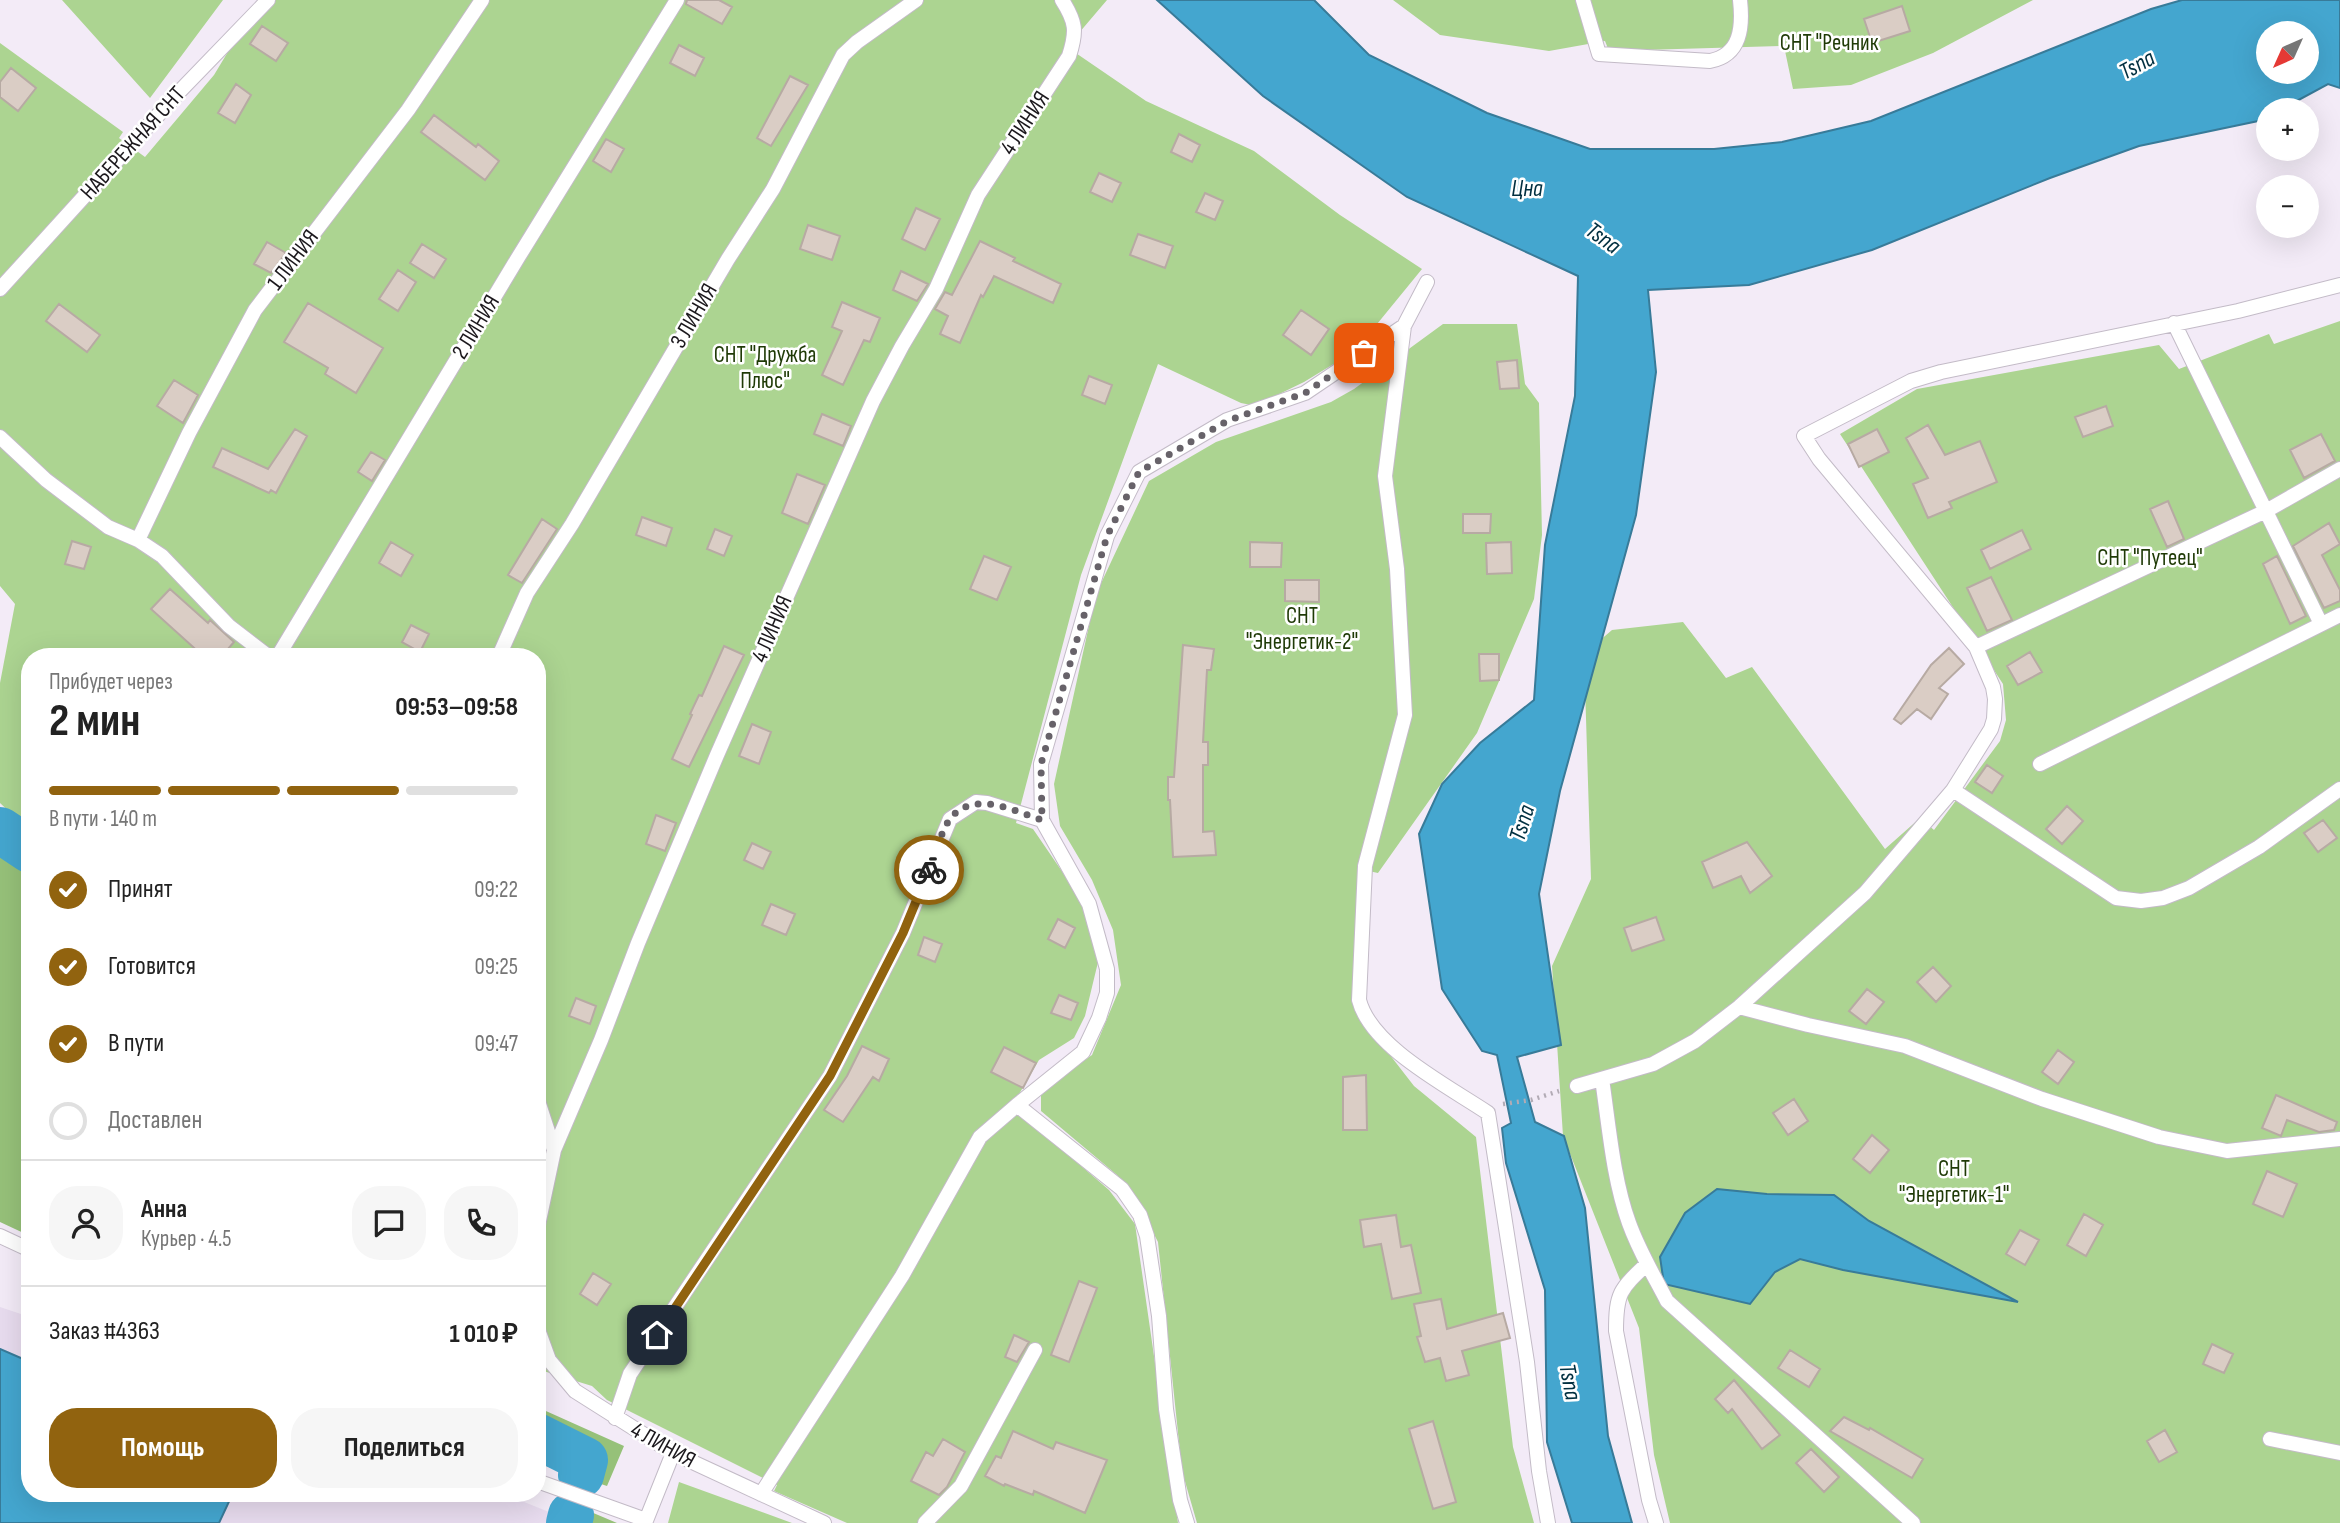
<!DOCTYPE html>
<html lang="ru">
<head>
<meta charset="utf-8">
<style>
	:root { --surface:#fff; --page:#f6f6f6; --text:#222; --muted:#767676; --line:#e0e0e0; --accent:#91630f }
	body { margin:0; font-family:"Sofia Sans Condensed",sans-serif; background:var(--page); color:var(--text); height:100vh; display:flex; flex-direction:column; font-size:26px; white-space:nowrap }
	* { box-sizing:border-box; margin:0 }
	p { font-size:23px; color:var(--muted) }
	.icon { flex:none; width:38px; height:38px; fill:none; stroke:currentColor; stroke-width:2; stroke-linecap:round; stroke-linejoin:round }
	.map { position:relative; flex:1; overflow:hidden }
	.panel { position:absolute; left:21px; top:648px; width:525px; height:854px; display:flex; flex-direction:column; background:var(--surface); border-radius:28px; box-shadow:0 7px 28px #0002 }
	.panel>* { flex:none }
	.needle { width:46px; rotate:225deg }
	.tools { position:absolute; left:2256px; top:21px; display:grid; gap:14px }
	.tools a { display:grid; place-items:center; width:63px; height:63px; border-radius:50%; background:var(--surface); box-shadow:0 7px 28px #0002; font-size:35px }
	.pin { position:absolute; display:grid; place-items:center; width:60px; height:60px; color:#fff; margin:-30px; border-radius:14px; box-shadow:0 4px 10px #0006 }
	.courier { position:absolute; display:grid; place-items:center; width:70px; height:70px; margin:-35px; border:5px solid #91630f; border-radius:50%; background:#fff; color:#222; box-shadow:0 2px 9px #0007 }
	.overview em { font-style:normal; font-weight:700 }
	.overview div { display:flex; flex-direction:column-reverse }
	.overview { display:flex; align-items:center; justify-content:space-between; height:119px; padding:0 28px }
	h1 { font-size:46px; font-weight:700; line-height:52px }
	.bar { display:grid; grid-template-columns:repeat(4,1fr); gap:10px 7px; align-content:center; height:84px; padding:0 28px }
	.bar i { height:9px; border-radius:5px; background:var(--line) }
	.bar .active { background:var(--accent) }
	.bar p { grid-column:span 4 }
	.line { display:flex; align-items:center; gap:18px; padding:0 28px; border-top:2px solid var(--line) }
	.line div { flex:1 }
	.round { display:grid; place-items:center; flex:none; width:74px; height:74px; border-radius:28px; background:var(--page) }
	ol { padding:0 28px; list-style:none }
	li { display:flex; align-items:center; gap:21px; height:77px }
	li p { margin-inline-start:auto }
	li .icon { padding:7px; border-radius:50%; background:var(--accent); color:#fff; stroke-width:4 }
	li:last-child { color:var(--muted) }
	li i { width:38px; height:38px; border:4px solid var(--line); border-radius:50% }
	.action { display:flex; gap:14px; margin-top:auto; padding:14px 28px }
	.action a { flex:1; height:80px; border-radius:28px; background:var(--accent); color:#fff; font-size:28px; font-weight:700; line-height:80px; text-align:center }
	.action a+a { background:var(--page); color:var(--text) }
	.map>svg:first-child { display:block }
</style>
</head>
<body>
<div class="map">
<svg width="2340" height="1523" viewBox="0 0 2340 1523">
	<rect width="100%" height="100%" fill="#f3ebf7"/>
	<path fill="#e8dcef" d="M 0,1307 L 30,1317 L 30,1493 L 502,1493 L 554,1514 L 552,1523 L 0,1523 Z"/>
	<path fill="#acd491" d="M 62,0 L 223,0 L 150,98 Z
		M 263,0 L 1107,0 L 1067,47 L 1146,101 L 1254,151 L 1340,215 L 1422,269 L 1355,351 L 1304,382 L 1265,401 L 1251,405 L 1241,403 L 1158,364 L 1081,575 L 1016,823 L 1033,829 L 1085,905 L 1099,958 L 1085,1016 L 1074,1038 L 1039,1060 L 1015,1101 L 1022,1115 L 1109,1190 L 1135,1224 L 1178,1523 L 847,1523 L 774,1491 L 777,1485 L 607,1400 L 592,1386 L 537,1369 L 537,656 L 30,656 L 30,831 L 0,803 L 0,683 L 15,604 L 0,586 L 0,43 L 123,132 L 119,138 L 145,157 L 214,75 L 249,17 Z
		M 1393,0 L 2033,0 L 1933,53 L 1851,85 L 1793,89 L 1784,46 L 1609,51 L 1605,41 L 1549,51 L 1440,35 Z
		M 2340,321 L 2340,1523 L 1670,1523 L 1654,1455 L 1639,1328 L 1563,1136 L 1552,966 L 1591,879 L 1584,654 L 1612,630 L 1683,622 L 1726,678 L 1752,667 L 1885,849 L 1920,818 L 1934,830 L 2000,741 L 2006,720 L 2003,684 L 1840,434 L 1917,389 L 2159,345 L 2179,369 L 2269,334 L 2274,344 Z
		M 1443,324 L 1517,324 L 1525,384 L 1539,403 L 1542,535 L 1534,599 L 1477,733 L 1378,873 L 1364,870 L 1358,911 L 1355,1010 L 1414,1086 L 1476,1137 L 1513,1447 L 1534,1523 L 1197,1523 L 1182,1471 L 1158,1242 L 1135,1197 L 1117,1175 L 1041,1111 L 1041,1091 L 1092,1055 L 1121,985 L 1113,930 L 1092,880 L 1060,826 L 1054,784 L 1096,594 L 1149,481 L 1216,442 L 1331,402 L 1354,389 Z
		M 679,1482 L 792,1523 L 668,1523 Z"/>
	<path fill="#96c179" d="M 0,808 L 30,835 L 30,1236 L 0,1222 Z
		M 537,1407 L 624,1446 L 607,1486 L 537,1463 Z
		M 565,1501 L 617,1523 L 559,1523 Z"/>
	<path fill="#44a6cf" stroke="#387b99" stroke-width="2" fill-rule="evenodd" d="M 1157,0 L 1314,0 L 1369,55 L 1487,113 L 1590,149 L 1714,149 L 1782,142 L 1871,121 L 2151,9 L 2182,0 L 2340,0 L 2340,88 L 2328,84 L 2280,110 L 2268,110 L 2268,117 L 2263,120 L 2139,146 L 2050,178 L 1872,250 L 1749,285 L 1648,290 L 1656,372 L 1636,515 L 1560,791 L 1539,894 L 1561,1045 L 1517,1057 L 1535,1122 L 1564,1136 L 1585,1208 L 1608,1436 L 1632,1523 L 1572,1523 L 1547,1442 L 1545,1290 L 1506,1163 L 1502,1128 L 1511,1123 L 1497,1055 L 1482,1051 L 1442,989 L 1419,834 L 1442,784 L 1480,743 L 1534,700 L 1545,545 L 1575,396 L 1578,276 L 1407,197 L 1263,96 ZM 2268,33 L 2306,33 L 2306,72 L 2268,72 Z
		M 1717,1189 L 1767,1194 L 1834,1195 L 1869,1221 L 2018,1302 L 1843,1270 L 1800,1259 L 1775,1272 L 1750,1304 L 1664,1284 L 1660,1257 L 1685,1213 Z
		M 0,1349 L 30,1362 L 30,1493 L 233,1493 L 219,1523 L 0,1523 Z"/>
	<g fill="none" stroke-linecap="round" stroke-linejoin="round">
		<path stroke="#44a6cf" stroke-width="46" d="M 0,830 L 30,850
			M 537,1436 L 585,1460 L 581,1475
			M 569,1523 L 571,1515"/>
	</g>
	<path fill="#dacdc5" stroke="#b7aaa3" stroke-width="2" d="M 687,0 L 719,0 L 732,7 L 722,24 L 686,4 Z
		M 1902,6 L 1910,31 L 1872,43 L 1864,19 Z
		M 262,26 L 288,43 L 276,61 L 250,44 Z
		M 679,45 L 704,58 L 695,76 L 670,63 Z
		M 11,68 L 36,88 L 18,111 L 0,97 L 0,82 Z
		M 790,76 L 808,85 L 771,146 L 757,138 Z
		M 236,84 L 251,95 L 235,123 L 218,113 Z
		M 434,115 L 476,147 L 478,144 L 499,161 L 485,180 L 421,132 Z
		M 1179,134 L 1200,145 L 1192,162 L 1171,152 Z
		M 606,139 L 624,149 L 611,172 L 593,161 Z
		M 1099,173 L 1121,183 L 1112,202 L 1090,192 Z
		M 1205,193 L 1223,201 L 1215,220 L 1196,212 Z
		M 916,208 L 940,219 L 925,250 L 902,239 Z
		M 808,225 L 840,236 L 832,260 L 800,249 Z
		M 1138,234 L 1173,246 L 1165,268 L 1130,255 Z
		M 980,241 L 1015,258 L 1013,261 L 1061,284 L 1053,303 L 994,276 L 983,297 L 981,295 L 960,343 L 940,334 L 948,316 L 935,309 L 945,292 L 952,295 Z
		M 267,242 L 286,253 L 271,273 L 254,264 Z
		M 422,244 L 446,259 L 434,278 L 410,263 Z
		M 398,270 L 416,282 L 398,311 L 379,299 Z
		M 901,271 L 928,284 L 917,301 L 893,290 Z
		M 842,302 L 880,318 L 870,342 L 864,340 L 843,385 L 822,375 L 842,331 L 832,327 Z
		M 308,303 L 383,348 L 356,393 L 325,374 L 328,368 L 284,342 Z
		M 59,304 L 100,335 L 87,352 L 46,321 Z
		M 1301,310 L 1329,329 L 1311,355 L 1283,335 Z
		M 1517,360 L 1519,388 L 1500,389 L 1497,362 Z
		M 1089,376 L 1112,385 L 1105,404 L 1082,395 Z
		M 174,380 L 198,395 L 183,423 L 157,406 Z
		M 2106,406 L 2113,426 L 2083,437 L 2075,417 Z
		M 822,414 L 851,426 L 843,446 L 814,434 Z
		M 1928,425 L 1945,455 L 1980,441 L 1997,482 L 1949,502 L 1952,508 L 1928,518 L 1913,484 L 1928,478 L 1906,438 Z
		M 295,429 L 307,436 L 276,493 L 271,490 L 269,493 L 213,467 L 222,448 L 268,469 Z
		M 1877,429 L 1889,452 L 1859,467 L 1848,444 Z
		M 2321,434 L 2335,461 L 2304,478 L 2290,450 Z
		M 371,452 L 385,460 L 372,481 L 358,472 Z
		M 797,474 L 825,485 L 808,524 L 782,513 Z
		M 2168,501 L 2184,539 L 2167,547 L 2150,509 Z
		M 1463,514 L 1491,514 L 1490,533 L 1463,533 Z
		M 642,517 L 672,528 L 666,546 L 636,535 Z
		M 542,519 L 557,529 L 522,583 L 508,575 Z
		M 2329,523 L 2340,544 L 2322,555 L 2340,590 L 2340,601 L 2324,608 L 2293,546 Z
		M 715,529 L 732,536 L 724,556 L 707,549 Z
		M 2022,530 L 2031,549 L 1990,569 L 1981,550 Z
		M 72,541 L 91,547 L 84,569 L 65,564 Z
		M 391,542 L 413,555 L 401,576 L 379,563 Z
		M 1250,542 L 1282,543 L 1281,567 L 1250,567 Z
		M 1511,542 L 1512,573 L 1487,574 L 1486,543 Z
		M 984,556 L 1011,567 L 997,600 L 970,589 Z
		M 2277,556 L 2306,616 L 2290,624 L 2263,564 Z
		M 1991,577 L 2012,620 L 1987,631 L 1967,588 Z
		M 1285,580 L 1319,580 L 1319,602 L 1285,601 Z
		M 170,589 L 208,623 L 210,620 L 234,642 L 222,656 L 203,656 L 151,609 Z
		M 411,625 L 429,634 L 420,652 L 402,642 Z
		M 1183,645 L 1214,649 L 1211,670 L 1207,670 L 1203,742 L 1208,742 L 1208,765 L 1203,765 L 1203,832 L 1214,831 L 1216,855 L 1173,857 L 1170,800 L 1168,800 L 1168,777 L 1174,777 Z
		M 724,646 L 744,655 L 689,767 L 672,759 L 692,715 L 690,714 L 699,695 L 702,696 Z
		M 1949,648 L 1964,664 L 1939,688 L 1948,694 L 1931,719 L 1917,709 L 1901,724 L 1894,719 L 1931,665 Z
		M 2030,652 L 2042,672 L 2018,685 L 2007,666 Z
		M 1479,654 L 1499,654 L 1499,680 L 1480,681 Z
		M 752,724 L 771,732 L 759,764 L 739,756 Z
		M 1987,765 L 2003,776 L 1992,793 L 1975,782 Z
		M 2067,806 L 2083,821 L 2062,844 L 2046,829 Z
		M 656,815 L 676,823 L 665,851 L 646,844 Z
		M 2323,820 L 2337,838 L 2318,852 L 2304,833 Z
		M 1747,842 L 1772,876 L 1750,893 L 1741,876 L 1713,888 L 1702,862 Z
		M 752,843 L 771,852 L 763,869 L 744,860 Z
		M 771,904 L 795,914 L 786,935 L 762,925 Z
		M 1656,917 L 1664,940 L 1632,951 L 1624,928 Z
		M 1058,919 L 1075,928 L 1065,948 L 1048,939 Z
		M 924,937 L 942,944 L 935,962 L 918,955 Z
		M 1933,967 L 1951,986 L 1936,1002 L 1917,982 Z
		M 1867,989 L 1884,1002 L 1866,1024 L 1849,1011 Z
		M 1059,995 L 1078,1003 L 1071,1020 L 1051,1013 Z
		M 576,998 L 596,1006 L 590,1024 L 569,1016 Z
		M 862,1046 L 889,1059 L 879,1081 L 873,1077 L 843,1122 L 824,1110 L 847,1076 Z
		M 1004,1047 L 1036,1063 L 1023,1088 L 991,1072 Z
		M 2058,1050 L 2074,1062 L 2058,1084 L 2042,1072 Z
		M 1366,1075 L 1367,1130 L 1343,1130 L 1343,1077 Z
		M 2276,1095 L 2337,1122 L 2334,1130 L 2319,1132 L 2287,1120 L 2281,1136 L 2262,1128 Z
		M 1794,1099 L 1808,1121 L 1788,1135 L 1773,1113 Z
		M 1872,1135 L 1889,1150 L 1870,1173 L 1853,1159 Z
		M 2267,1171 L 2297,1184 L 2283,1217 L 2253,1204 Z
		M 2084,1214 L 2103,1225 L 2086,1256 L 2067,1245 Z
		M 1396,1215 L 1401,1247 L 1411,1245 L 1421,1293 L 1392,1299 L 1381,1244 L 1364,1247 L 1360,1220 Z
		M 2020,1230 L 2039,1240 L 2025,1265 L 2006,1254 Z
		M 593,1273 L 611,1284 L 597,1305 L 580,1294 Z
		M 1079,1281 L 1097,1288 L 1069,1362 L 1051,1355 Z
		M 1441,1299 L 1447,1329 L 1503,1313 L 1510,1338 L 1462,1351 L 1469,1375 L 1446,1381 L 1440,1358 L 1425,1362 L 1417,1337 L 1421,1336 L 1414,1304 Z
		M 1014,1335 L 1029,1342 L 1017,1362 L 1005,1357 Z
		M 2212,1344 L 2233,1354 L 2224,1373 L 2203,1364 Z
		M 1790,1350 L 1820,1369 L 1809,1387 L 1778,1368 Z
		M 1734,1380 L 1780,1435 L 1762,1449 L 1732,1409 L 1728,1413 L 1715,1399 Z
		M 1844,1417 L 1869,1430 L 1870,1428 L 1923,1459 L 1912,1478 L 1830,1431 Z
		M 1433,1421 L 1456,1502 L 1433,1509 L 1409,1429 Z
		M 2165,1430 L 2177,1452 L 2159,1462 L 2147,1441 Z
		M 1013,1431 L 1053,1449 L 1056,1442 L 1107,1460 L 1085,1513 L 1034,1491 L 1033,1495 L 1005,1484 L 1004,1486 L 985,1476 L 996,1456 L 1001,1458 Z
		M 943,1439 L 965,1452 L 947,1487 L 939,1495 L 911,1481 L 926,1452 L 933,1456 Z
		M 1811,1449 L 1839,1477 L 1824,1492 L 1796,1463 Z"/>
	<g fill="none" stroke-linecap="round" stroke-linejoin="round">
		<g stroke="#c3bbc7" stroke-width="16">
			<path id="lane" d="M 1583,0 L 1599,54 L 1710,61 C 1741,55 1743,27 1740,0
				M 0,289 L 179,92 L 268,0
				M 2174,323 L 2321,624
				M 1404,326 L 1385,476 L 1397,569 L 1405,715 L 1365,866 L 1359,1000 C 1371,1047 1448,1086 1488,1113 L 1527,1362 L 1539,1471 L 1548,1523
				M 0,437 L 46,480 L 108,527 L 138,540 L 162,556 L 229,626 L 268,656
				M 138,540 L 189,433 L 255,310 L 408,110 L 482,0
				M 1976,647 L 2266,511 L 2340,469
				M 278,656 L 519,256 L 677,0
				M 499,656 L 527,593 L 572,524 L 728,259 L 773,189 L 843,55 L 857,42 L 916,0
				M 2040,764 L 2340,615
				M 1953,790 L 2116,898 L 2141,901 L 2163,898 L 2189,888 L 2259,847 L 2340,789
				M 1042,820 L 1041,764 L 1107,536 L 1139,472 L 1227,420 L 1305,393 L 1404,326 L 1427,282
				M 1739,1007 L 1808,1025 L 1905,1046 L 2042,1099 L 2159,1137 L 2227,1151 L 2340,1139
				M 1602,1079 C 1609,1126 1613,1179 1629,1223 C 1639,1251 1654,1276 1667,1301 L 1913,1523
				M 1577,1086 L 1653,1064 L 1695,1041 L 1739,1007 L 1865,893 L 1953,790 L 1991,729 L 1994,719 L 1995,699 L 1993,687 L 1976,647 L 1819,459 L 1804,436 L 1911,381 L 1941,372 L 2238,311 L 2340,285
				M 537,1098 L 554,1150
				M 537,1230 L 554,1150 L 601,1040 L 638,943 L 717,755 L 873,401 L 902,346 L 936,289 L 978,195 L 1069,56 C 1077,31 1076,22 1062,0
				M 0,1236 L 30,1250
				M 1647,1264 C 1620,1289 1616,1293 1616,1331 L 1649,1500 L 1656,1523
				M 537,1327 L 549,1360 L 575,1391 L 673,1453 L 824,1523
				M 615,1418 L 630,1374 L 830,1076 L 903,933 L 950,819 L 976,802 L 987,803 L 1042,820 L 1089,904 L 1107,969 L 1107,993 L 1099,1018 L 1083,1052 L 1017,1105 L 1122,1189 L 1140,1215 L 1147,1236 L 1159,1316 L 1166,1409 L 1180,1500 L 1187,1523
				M 2270,1439 L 2340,1453
				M 537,1481 L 646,1520
				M 761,1494 L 902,1276 L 980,1137 L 1017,1105
				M 645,1523 L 673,1453
				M 925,1523 L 961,1486 L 1035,1350"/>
		</g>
		<path stroke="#b2abb5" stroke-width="4.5" stroke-dasharray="2 5" stroke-linecap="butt" d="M 1503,1104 L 1531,1100 L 1559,1091"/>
		<use href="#lane" stroke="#fff" stroke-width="14"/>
	</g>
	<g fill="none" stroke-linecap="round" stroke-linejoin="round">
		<path stroke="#676269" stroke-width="7" stroke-dasharray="0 12.6" d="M 929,870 C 935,856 941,831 950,819 C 973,789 1014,811 1042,820 L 1041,764 L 1107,536 L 1139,472 L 1227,421 L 1305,393 L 1364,353"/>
		<path stroke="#91630f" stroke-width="9" d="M 657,1335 L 830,1076 L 903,933 L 929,870"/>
	</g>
	<g text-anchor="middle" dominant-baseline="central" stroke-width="5" stroke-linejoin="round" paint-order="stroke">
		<g font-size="23" fill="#1f3a06" stroke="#fff">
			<text x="1829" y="43">СНТ "Речник</text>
			<text x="765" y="355">СНТ "Дружба<tspan x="765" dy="26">Плюс"</tspan></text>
			<text x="2150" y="558">СНТ "Путеец"</text>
			<text x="1302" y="616">СНТ<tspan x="1302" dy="26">"Энергетик-2"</tspan></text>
			<text x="1954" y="1169">СНТ<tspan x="1954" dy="26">"Энергетик-1"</tspan></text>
		</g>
		<g font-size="23" fill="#1b181c" stroke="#fff">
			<text transform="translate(1025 123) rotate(-57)">4 ЛИНИЯ</text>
			<text transform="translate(133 143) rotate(-48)">НАБЕРЕЖНАЯ СНТ</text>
			<text transform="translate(293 260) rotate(-53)">1 ЛИНИЯ</text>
			<text transform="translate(694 316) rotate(-60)">3 ЛИНИЯ</text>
			<text transform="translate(476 327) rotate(-59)">2 ЛИНИЯ</text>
			<text transform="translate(772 629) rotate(-67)">4 ЛИНИЯ</text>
			<text transform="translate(663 1445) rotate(29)">4 ЛИНИЯ</text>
		</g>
		<g font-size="24" font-style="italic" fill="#012f40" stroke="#fff">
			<text transform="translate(2137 65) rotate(-29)">Tsna</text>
			<text x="1527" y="188">Цна</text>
			<text transform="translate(1603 238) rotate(36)">Tsna</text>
			<text transform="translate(1522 823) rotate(-73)">Tsna</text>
			<text transform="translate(1570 1382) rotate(79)">Tsna</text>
		</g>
	</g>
</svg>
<div class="tools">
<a><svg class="needle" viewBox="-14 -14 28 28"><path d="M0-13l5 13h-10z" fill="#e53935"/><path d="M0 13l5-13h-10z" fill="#767676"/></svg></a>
<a>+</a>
<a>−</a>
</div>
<div class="pin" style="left:1364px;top:353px;background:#ea580c"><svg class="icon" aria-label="bag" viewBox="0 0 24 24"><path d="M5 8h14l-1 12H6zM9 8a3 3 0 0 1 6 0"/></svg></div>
<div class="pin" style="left:657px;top:1335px;background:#1f2937"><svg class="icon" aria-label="home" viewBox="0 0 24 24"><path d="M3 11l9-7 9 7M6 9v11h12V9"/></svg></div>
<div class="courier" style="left:929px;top:870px"><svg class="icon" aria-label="bike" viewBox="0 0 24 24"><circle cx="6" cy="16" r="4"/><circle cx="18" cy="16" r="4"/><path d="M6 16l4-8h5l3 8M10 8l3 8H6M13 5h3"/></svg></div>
<section class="panel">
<div class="overview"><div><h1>2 мин</h1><p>Прибудет через</p></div><em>09:53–09:58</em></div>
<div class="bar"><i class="active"></i><i class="active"></i><i class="active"></i><i></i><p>В пути · 140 m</p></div>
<ol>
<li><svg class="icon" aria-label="check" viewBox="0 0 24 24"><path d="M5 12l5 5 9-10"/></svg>Принят<p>09:22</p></li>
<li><svg class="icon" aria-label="check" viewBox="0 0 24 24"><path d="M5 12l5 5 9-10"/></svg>Готовится<p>09:25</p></li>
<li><svg class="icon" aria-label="check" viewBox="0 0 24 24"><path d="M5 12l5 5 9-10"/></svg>В пути<p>09:47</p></li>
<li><i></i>Доставлен</li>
</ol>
<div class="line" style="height:126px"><a class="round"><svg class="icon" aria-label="person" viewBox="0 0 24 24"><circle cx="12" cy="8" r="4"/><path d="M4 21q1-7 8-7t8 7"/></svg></a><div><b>Анна</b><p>Курьер · 4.5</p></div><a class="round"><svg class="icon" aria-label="chat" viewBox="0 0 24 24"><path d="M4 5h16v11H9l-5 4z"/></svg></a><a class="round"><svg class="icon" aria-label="phone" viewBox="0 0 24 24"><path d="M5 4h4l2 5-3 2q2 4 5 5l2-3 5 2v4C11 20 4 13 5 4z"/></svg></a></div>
<div class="line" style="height:91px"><div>Заказ #4363</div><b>1 010 ₽</b></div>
<div class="action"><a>Помощь</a><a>Поделиться</a></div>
</section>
</div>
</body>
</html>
